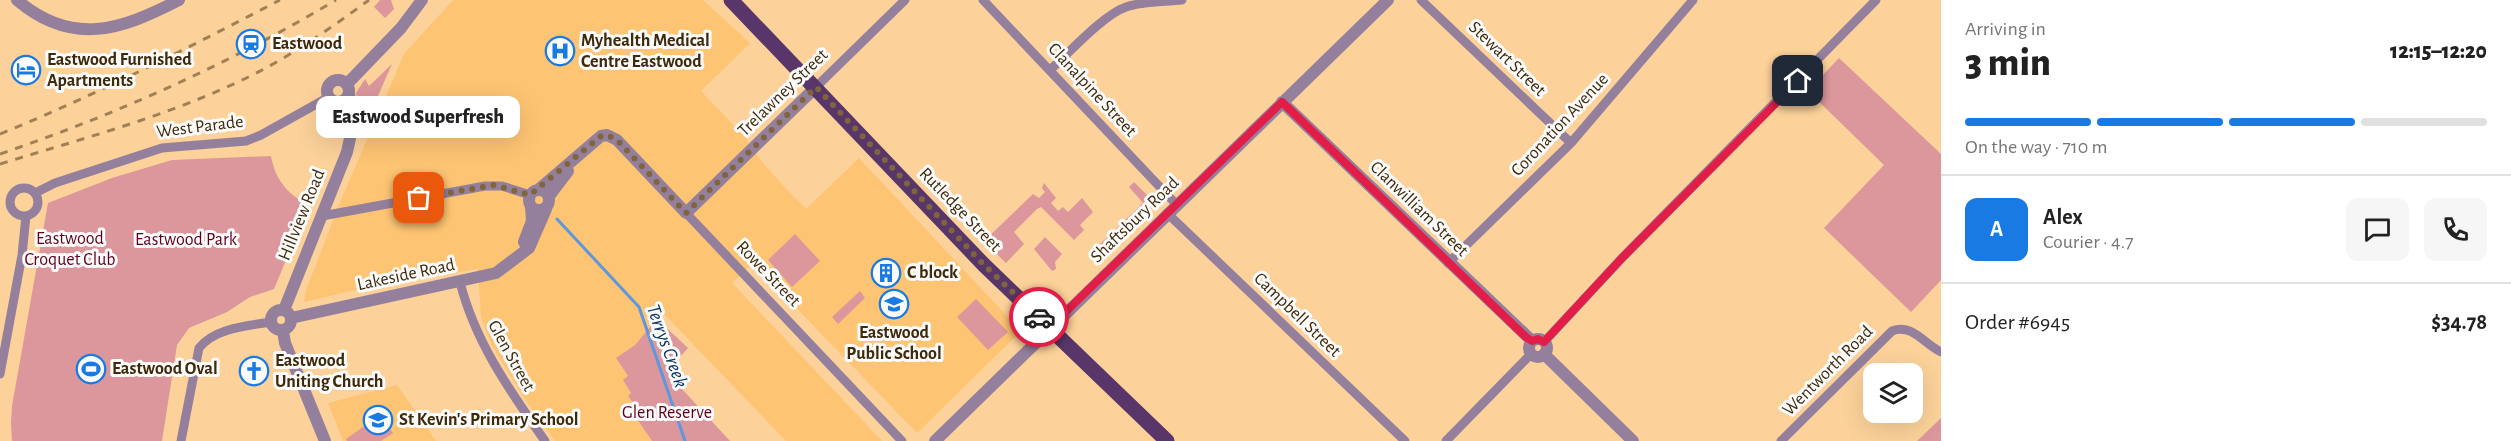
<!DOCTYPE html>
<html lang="en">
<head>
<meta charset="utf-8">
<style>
	:root { --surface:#fff; --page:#f6f6f6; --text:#222; --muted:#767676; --line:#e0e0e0; --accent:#187ae2 }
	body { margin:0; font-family:"Alegreya Sans",sans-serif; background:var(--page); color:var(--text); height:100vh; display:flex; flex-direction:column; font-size:22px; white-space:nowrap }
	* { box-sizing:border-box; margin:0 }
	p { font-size:20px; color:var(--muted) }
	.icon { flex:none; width:33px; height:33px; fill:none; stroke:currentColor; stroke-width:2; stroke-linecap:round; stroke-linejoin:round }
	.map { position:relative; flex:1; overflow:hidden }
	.sheet { display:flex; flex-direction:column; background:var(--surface); width:570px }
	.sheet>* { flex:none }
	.fabs { position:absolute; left:1863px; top:363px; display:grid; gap:12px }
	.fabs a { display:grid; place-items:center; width:60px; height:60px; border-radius:12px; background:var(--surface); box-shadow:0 6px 24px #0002; font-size:30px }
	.pin { position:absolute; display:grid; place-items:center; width:51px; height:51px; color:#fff; margin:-26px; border-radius:12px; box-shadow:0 3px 9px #0006 }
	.courier { position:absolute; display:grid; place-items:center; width:60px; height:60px; margin:-30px; border:4px solid #e11d48; border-radius:50%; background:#fff; color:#222; box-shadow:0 2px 8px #0007 }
	.bubble { position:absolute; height:42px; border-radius:12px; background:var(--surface); box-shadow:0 6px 24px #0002; font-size:20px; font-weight:800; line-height:42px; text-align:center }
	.overview em { font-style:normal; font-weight:800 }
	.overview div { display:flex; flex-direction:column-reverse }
	.overview { display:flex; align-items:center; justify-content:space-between; height:102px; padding:0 24px }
	h1 { font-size:39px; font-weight:800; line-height:45px }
	.bar { display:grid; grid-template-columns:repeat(4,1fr); gap:9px 6px; align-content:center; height:72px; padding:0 24px }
	.bar i { height:8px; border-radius:4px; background:var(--line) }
	.bar .current { background:var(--accent) }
	.bar p { grid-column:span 4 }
	.line { display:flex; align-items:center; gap:15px; padding:0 24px; border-top:2px solid var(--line) }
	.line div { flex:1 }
	.round { display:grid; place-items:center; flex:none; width:63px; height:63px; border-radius:12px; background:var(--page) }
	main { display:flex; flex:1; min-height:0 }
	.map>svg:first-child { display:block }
</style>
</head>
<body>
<main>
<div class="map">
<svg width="1941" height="441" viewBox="0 0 1941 441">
	<rect width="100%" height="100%" fill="#fcd29a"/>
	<path fill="#fdc473" d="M 453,0 L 703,0 L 750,43 L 701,91 L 744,136 L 762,162 L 790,193 L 806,209 L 859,158 L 1021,331 L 917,433 L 753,263 L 732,283 L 882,441 L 786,441 L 663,313 L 635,345 L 616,359 L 628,376 L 632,393 L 628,396 L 638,410 L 634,416 L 652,441 L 555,441 L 522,395 L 491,344 L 481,317 L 478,269 L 385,283 L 304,302 L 306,290 L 341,200 L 404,54 Z
		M 397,385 L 436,441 L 343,441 L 328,403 Z"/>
	<path fill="#db979c" d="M 380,0 L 391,0 L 394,9 L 385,18 L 374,7 Z
		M 1839,58 L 1941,154 L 1941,280 L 1911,312 L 1824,228 L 1884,165 L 1808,91 Z
		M 392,64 L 374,105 L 365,102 L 358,102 L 356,93 L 365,79 L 369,86 Z
		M 271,156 C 275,178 285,191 304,203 L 299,229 L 274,289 L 250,297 L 227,312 L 189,328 L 177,345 L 162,441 L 12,441 L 11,423 L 12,406 L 48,203 L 112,178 L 172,160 Z
		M 1134,182 L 1156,204 L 1107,252 L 1100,244 L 1143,203 L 1129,187 Z
		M 1044,183 L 1056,198 L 1051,203 L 1058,211 L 1063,207 L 1068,212 L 1082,198 L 1093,212 L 1080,225 L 1084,230 L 1074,240 L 1041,207 L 1037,209 L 1014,232 L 1024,244 L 1006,263 L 984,241 L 1033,194 L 1039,198 L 1045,192 L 1042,188 Z
		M 795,234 L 820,261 L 792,287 L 768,260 Z
		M 1045,237 L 1062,254 L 1055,262 L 1056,269 L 1052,271 L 1034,249 Z
		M 860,291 L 865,298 L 838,324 L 832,317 Z
		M 976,299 L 1008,332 L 988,350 L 957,317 Z
		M 657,319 L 688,348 L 678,359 L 682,389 L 730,441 L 652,441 L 634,415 L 638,410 L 628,396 L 631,393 L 623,380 L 628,376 L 616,358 L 635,345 Z
		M 380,415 L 393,433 L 381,441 L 347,441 L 346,439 Z
		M 1941,418 L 1941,441 L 1917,441 Z"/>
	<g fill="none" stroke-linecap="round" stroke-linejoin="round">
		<path stroke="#5d97df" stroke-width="3" d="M 557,219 L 639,307 L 685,441"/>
		<path stroke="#94809d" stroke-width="9" d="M 983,0 L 1176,204
			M 1421,0 L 1571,143
			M 1050,70 C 1069,53 1103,15 1126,7 C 1143,1 1163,2 1182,0
			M 816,87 L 905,0
			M10 202a14 14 0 1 1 28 0a14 14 0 1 1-28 0Z
			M 35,193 L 55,183 L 162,148 L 246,141 L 261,135 L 329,97
			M 686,213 L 902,441
			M 1167,213 L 1405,441
			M 322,216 L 485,186 L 502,186 L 530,195
			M 1448,263 L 1571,143 L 1693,0
			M 460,282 C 475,342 510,391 545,441
			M 1544,342 L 1622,258 L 1876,0
			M 0,374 L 22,255 L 26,216
			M 181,441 L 199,348 C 215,328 247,326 271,322
			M 1446,441 L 1531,354
			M 1781,441 L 1892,331 C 1912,323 1924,344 1941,352"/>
		<path stroke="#94809d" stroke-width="12" d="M 17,0 C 72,47 121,30 179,0
			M327 91a11 11 0 1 1 22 0a11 11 0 1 1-22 0Z
			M 347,84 L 401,28 L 422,0
			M 332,100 L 352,132
			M 1282,102 L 1532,341
			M529 200a10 10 0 1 1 20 0a10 10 0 1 1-20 0Z
			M 538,190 L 601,136 L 607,135 L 617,140 L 686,213 L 816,87
			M 549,196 L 568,171
			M 524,242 L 532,221 L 531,207
			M271 320a10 10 0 1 1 20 0a10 10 0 1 1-20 0Z
			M 284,310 L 347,152 L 354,120 L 349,94
			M 291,318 L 496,273 L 529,248 L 546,209
			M 283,331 L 285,343 L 325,441
			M1529 348a9 9 0 1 1 18 0a9 9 0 1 1-18 0Z
			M 1544,354 L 1633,441
			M 935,441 L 1388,0"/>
		<path stroke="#593669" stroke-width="15" d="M 731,0 L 984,265 L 1167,441"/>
		<path stroke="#a08054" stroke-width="3" stroke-dasharray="8 8" stroke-linecap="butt" d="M 0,134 C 96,95 188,48 280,0
			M 0,154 C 117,114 229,64 336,0
			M 0,164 C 81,139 165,117 242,80 C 287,59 328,30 369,0"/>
	</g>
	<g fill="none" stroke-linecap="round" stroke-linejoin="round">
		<path stroke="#80653c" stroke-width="6" stroke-dasharray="0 10.8" d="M 419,198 L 494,185 L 530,195 L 601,136 L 607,135 L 617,140 L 686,213 L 816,87 L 984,265 L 1039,317"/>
		<path stroke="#e11d48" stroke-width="8" d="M 1039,317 L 1049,328 L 1282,102 L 1526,337 L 1532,341 L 1538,339 L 1544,342 L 1622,258 L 1798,81"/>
	</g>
	<defs>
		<g id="station-ring" transform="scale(1.5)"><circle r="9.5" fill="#fbfbfb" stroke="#187ae2" stroke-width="1.5"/><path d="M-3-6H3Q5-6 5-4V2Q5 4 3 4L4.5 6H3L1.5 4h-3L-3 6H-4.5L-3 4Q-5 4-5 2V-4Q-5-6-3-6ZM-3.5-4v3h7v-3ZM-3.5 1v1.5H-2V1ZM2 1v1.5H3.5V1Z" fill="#187ae2"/></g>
		<g id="hospital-ring" transform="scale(1.5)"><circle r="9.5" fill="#fbfbfb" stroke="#187ae2" stroke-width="1.5"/><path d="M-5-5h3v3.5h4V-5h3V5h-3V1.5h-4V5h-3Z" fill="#187ae2"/></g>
		<g id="hotel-ring" transform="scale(1.5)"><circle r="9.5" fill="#fbfbfb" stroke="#187ae2" stroke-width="1.5"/><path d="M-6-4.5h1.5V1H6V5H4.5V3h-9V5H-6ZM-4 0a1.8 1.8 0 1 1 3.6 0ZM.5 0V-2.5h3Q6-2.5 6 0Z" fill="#187ae2"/></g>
		<g id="building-ring" transform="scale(1.5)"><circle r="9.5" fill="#fbfbfb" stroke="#187ae2" stroke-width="1.5"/><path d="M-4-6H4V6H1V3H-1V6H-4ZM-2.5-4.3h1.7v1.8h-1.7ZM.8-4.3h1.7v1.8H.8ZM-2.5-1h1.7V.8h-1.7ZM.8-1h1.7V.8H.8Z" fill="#187ae2"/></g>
		<g id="school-ring" transform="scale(1.5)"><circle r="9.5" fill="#fbfbfb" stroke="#187ae2" stroke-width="1.5"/><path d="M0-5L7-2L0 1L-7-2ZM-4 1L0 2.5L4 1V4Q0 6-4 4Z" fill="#187ae2"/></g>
		<g id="stadium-ring" transform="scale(1.5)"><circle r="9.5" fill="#fbfbfb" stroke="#187ae2" stroke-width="1.5"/><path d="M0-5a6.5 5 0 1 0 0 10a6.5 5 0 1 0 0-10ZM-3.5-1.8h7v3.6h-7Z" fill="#187ae2"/></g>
		<g id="church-ring" transform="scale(1.5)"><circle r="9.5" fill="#fbfbfb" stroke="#187ae2" stroke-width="1.5"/><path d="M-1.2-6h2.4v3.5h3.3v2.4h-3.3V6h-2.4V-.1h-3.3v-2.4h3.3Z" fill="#187ae2"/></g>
	</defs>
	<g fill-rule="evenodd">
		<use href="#station-ring" x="251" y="44"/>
		<use href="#hospital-ring" x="560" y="51"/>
		<use href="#hotel-ring" x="26" y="70"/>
		<use href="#building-ring" x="886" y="273"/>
		<use href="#school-ring" x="894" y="304"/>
		<use href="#stadium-ring" x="91" y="369"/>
		<use href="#church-ring" x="254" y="371"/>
		<use href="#school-ring" x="378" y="420"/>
	</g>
	<g text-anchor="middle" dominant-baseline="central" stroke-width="6" stroke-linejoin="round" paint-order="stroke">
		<g font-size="18" font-weight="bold" fill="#3e2a0a" stroke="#fbfbfb" text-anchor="start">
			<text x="581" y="41">Myhealth Medical<tspan x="581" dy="21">Centre Eastwood</tspan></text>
			<text x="272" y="44">Eastwood</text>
			<text x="47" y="60">Eastwood Furnished<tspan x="47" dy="21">Apartments</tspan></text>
			<text x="907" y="273">C block</text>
			<text x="894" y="333" text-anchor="middle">Eastwood<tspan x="894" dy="21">Public School</tspan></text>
			<text x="275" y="361">Eastwood<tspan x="275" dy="21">Uniting Church</tspan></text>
			<text x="112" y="369">Eastwood Oval</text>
			<text x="399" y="420">St Kevin's Primary School</text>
		</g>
		<g font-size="18" fill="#3e2a0a" stroke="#fbfbfb">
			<text transform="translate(1507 59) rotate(44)">Stewart Street</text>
			<text transform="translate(1092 90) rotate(47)">Clanalpine Street</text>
			<text transform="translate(783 93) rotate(-44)">Trelawney Street</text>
			<text transform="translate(1560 125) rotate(-47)">Coronation Avenue</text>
			<text transform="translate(200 127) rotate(-7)">West Parade</text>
			<text transform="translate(1419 209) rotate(44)">Clanwilliam Street</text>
			<text transform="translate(960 210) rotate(46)">Rutledge Street</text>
			<text transform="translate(302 215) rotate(-68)">Hillview Road</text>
			<text transform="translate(1135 220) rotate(-44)">Shaftsbury Road</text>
			<text transform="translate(768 274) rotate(46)">Rowe Street</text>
			<text transform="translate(406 275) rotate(-12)">Lakeside Road</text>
			<text transform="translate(1297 315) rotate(44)">Campbell Street</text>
			<text transform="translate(511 356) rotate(61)">Glen Street</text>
			<text transform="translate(1828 371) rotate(-45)">Wentworth Road</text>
		</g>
		<g font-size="18" fill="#5f001b" stroke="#fbfbfb">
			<text x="70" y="239">Eastwood<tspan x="70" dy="21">Croquet Club</tspan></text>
			<text x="186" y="240">Eastwood Park</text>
			<text x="667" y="413">Glen Reserve</text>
		</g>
		<g font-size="20" font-style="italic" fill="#0e3664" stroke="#fbfbfb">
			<text transform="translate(667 346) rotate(70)">Terrys Creek</text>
		</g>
	</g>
</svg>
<div class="fabs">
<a><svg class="icon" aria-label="layers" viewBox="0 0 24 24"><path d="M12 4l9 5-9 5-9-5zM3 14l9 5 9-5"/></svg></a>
</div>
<div class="pin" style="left:419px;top:198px;background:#ea580c"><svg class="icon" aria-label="bag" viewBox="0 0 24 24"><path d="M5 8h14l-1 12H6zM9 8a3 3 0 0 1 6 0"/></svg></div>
<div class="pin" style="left:1798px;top:81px;background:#1f2937"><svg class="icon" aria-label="home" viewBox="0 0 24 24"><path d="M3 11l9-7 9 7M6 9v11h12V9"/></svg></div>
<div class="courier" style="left:1039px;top:317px"><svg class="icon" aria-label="car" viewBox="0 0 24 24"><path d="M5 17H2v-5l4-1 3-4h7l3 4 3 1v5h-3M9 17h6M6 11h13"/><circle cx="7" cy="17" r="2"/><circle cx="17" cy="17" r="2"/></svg></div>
<div class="bubble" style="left:316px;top:96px;width:204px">Eastwood Superfresh</div>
</div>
<section class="sheet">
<div class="overview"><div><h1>3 min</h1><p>Arriving in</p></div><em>12:15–12:20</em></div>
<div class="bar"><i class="current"></i><i class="current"></i><i class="current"></i><i></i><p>On the way · 710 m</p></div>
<div class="line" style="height:108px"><b class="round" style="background:var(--accent);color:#fff">A</b><div><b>Alex</b><p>Courier · 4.7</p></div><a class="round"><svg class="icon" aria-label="chat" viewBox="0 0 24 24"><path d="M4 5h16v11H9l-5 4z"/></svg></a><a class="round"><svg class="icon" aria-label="phone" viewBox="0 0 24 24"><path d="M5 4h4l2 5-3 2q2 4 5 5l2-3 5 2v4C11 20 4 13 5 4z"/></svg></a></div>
<div class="line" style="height:78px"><div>Order #6945</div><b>$34.78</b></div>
</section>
</main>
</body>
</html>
